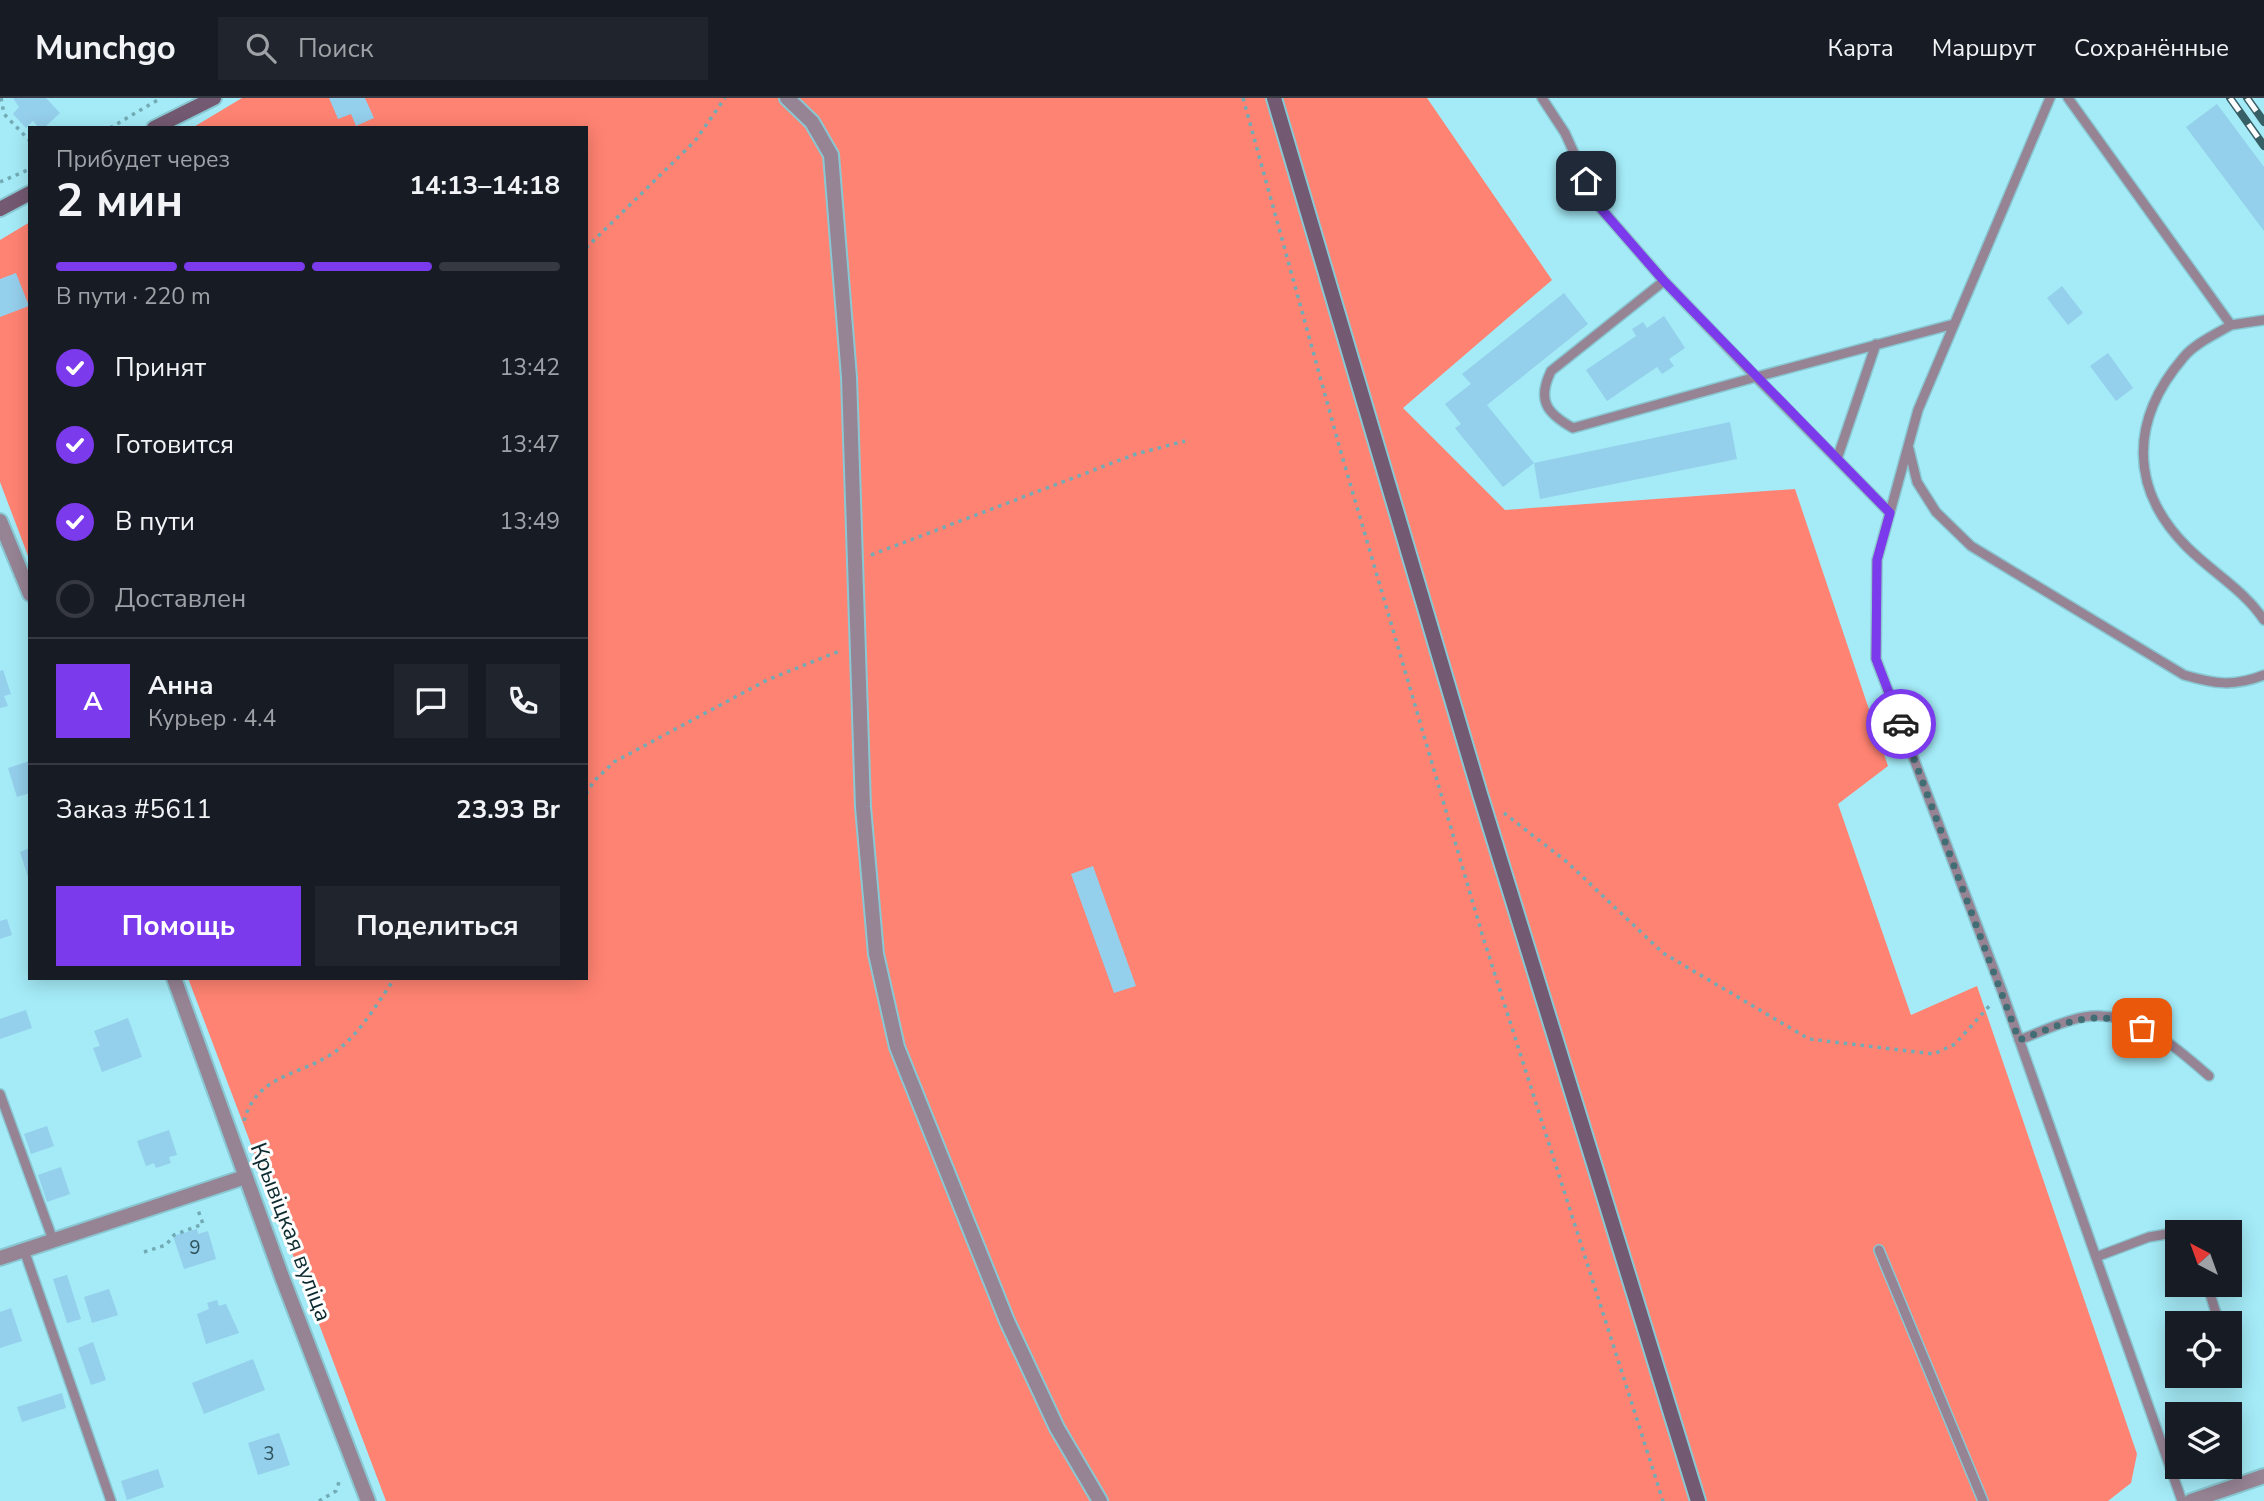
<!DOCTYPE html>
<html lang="ru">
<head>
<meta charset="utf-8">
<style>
	:root { --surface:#171b24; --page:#20242c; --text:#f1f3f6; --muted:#9ea1a6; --line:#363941; --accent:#7c3aed }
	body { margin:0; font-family:"Nunito Sans",sans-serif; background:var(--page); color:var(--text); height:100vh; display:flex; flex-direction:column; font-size:26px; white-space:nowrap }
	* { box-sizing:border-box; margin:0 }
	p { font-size:23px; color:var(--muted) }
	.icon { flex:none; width:38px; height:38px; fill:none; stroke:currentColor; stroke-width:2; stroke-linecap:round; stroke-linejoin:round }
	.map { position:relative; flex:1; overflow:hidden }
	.details { position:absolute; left:28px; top:28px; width:560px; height:854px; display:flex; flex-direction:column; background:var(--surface); border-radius:0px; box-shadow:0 4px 18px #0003 }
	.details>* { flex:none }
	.needle { width:46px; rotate:319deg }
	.controls { position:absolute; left:2165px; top:1122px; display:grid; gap:14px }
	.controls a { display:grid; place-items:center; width:77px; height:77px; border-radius:0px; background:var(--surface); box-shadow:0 4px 18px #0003; font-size:35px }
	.pin { position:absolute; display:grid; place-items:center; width:60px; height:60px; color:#fff; margin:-30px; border-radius:14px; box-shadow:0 4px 10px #0006 }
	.courier { position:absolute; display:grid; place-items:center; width:70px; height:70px; margin:-35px; border:5px solid #7c3aed; border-radius:50%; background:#fff; color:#222; box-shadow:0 2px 9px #0007 }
	.summary em { font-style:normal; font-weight:700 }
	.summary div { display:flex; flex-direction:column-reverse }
	.summary { display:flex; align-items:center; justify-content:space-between; height:119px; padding:0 28px }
	h1 { font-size:46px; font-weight:700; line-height:52px }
	.bar { display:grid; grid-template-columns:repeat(4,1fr); gap:10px 7px; align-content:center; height:84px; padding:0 28px }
	.bar i { height:9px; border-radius:5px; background:var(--line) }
	.bar .current { background:var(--accent) }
	.bar p { grid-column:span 4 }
	.line { display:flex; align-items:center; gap:18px; padding:0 28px; border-top:2px solid var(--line) }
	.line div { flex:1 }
	.round { display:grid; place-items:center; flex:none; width:74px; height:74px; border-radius:0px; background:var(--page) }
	ol { padding:0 28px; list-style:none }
	li { display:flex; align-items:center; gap:21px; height:77px }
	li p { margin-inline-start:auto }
	li .icon { padding:7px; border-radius:50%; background:var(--accent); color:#fff; stroke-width:4 }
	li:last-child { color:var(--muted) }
	li i { width:38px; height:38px; border:4px solid var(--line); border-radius:50% }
	.cta { display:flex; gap:14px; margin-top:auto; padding:14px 28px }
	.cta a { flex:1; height:80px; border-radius:0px; background:var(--accent); color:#fff; font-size:28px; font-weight:700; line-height:80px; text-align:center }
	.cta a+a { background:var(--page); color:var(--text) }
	header { display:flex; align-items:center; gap:42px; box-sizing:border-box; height:98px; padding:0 35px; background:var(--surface); border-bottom:2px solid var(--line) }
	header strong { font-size:33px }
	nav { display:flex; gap:38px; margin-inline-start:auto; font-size:24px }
	.search { width:490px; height:63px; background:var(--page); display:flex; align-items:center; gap:18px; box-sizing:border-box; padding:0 24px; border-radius:0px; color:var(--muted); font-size:26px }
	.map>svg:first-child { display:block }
</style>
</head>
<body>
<header>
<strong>Munchgo</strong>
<div class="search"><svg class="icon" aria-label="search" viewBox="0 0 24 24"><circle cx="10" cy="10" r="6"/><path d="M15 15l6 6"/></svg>Поиск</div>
<nav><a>Карта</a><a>Маршрут</a><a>Сохранённые</a></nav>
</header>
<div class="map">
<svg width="2264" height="1403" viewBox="0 0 2264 1403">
	<rect width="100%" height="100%" fill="#a4ebf7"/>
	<path fill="#ff8372" d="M 242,0 L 1427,0 L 1552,182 L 1403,310 L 1505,412 L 1795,391 L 1888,668 L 1838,706 L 1911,917 L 1977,888 L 2137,1356 L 2131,1385 L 2108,1403 L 386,1403 L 188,880 L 586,880 L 586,30 L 192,30 Z
		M 30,124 L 30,463 L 0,384 L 0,142 Z"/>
	<path fill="#94cfeb" d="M 46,0 L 60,15 L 44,30 L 39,30 L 33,23 L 26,30 L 13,16 L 19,9 L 13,0 Z
		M 329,0 L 365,0 L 374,20 L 356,28 L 351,16 L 338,21 Z
		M 2217,6 L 2264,69 L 2264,133 L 2186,29 Z
		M 16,175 L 29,208 L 0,219 L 0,181 Z
		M 2062,188 L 2083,215 L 2068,227 L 2047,200 Z
		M 1564,195 L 1588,226 L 1487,307 L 1534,365 L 1503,389 L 1455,330 L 1461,326 L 1445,306 L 1471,286 L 1462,276 Z
		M 1664,218 L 1685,250 L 1669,261 L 1674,268 L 1662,276 L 1657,269 L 1607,303 L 1586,272 L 1636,238 L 1632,231 L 1643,224 L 1647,230 Z
		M 2108,255 L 2133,290 L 2116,303 L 2090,268 Z
		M 1730,324 L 1737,361 L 1540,401 L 1534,365 Z
		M 3,572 L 11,596 L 4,598 L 8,608 L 0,610 L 0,573 Z
		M 30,663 L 30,695 L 17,699 L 8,670 Z
		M 30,750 L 30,782 L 29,782 L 20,754 Z
		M 1093,768 L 1136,888 L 1114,895 L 1071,776 Z
		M 7,821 L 12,837 L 0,841 L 0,823 Z
		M 26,912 L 32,930 L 0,941 L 0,921 Z
		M 128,920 L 142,959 L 102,974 L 93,950 L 100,948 L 94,933 Z
		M 47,1028 L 54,1048 L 31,1056 L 24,1036 Z
		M 169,1032 L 177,1057 L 169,1059 L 171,1065 L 156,1070 L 154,1065 L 146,1068 L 137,1043 Z
		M 61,1069 L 70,1096 L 47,1104 L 38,1077 Z
		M 197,1131 L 198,1136 L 208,1133 L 216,1161 L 184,1171 L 173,1138 Z
		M 67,1177 L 81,1221 L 67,1225 L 53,1181 Z
		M 109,1191 L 118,1217 L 92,1225 L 84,1199 Z
		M 217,1202 L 219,1208 L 226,1206 L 239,1235 L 206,1246 L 197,1216 L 209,1211 L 207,1205 Z
		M 11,1210 L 22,1243 L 0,1250 L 0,1214 Z
		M 93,1244 L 106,1282 L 91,1287 L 78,1250 Z
		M 253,1261 L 265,1292 L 204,1316 L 192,1285 Z
		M 62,1295 L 66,1310 L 22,1324 L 17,1309 Z
		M 279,1335 L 290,1367 L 258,1377 L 248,1345 Z
		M 158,1371 L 164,1389 L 127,1402 L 121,1383 Z"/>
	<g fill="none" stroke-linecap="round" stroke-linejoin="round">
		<g stroke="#89c8d3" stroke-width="12">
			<path id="lane" d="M 1542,0 L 1565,35 L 1597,106 L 1664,183 L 1756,279 L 1954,226
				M 2050,0 L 1918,312 L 1877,462 L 1876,561 L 2002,893 L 2182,1403
				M 2068,0 L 2231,227 C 2216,236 2194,246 2183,260 C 2130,322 2129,391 2187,449 C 2213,475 2244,492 2264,522
				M 1664,183 L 1551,273 C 1537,302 1546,315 1573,330 L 1756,279 L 1890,415
				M 2231,227 L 2264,222
				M 1909,351 L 1917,384 L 1936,414 L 1971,448 L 2184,577 C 2215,586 2233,589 2264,577
				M 1837,361 L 1876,246
				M 2019,942 C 2044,933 2075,916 2102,918 C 2144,920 2179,952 2209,978
				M 0,996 L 53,1142
				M 24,1152 L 111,1403
				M 1879,1152 L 1983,1403
				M 2096,1159 L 2149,1139 L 2173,1135 L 2177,1137
				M 2207,1186 L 2219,1225"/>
		</g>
		<g stroke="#89c8d3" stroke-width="18">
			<path id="street" d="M 787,0 L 812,24 L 831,57 L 849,279 L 863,709 L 876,856 L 897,949 L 1007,1223 L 1057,1330 L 1100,1403
				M 0,423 L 30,496
				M 174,880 L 282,1179 L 368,1403
				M 0,1160 L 245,1079
				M 2191,1403 L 2264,1378"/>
		</g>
		<g stroke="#89c8d3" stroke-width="18">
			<path id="secondary" d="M 1274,0 L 1480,696 L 1698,1403
				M 154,30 L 214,0
				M 0,111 L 30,95"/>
		</g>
		<path stroke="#72abb5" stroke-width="3.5" stroke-dasharray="3.5 5" stroke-linecap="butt" d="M 1,0 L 4,16 L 30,43
			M 1243,0 L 1340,351 L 1482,836 L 1663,1403
			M 110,30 L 161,0
			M 0,84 L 30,71
			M 586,150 L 695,43 L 725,0
			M 871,457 L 1136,356 L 1185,343
			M 586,696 L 594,683 L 614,664 L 767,582 L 842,552
			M 1504,715 L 1567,764 L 1663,855 L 1809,941 L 1934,956 L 1955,946 L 1992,905
			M 244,1023 C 257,975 302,978 336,953 C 360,936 378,904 395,880
			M 144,1154 L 166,1147 L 174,1137 L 203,1126 L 198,1112
			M 319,1403 L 336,1393 L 340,1381"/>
		<use href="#lane" stroke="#968394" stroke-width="9"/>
		<use href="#street" stroke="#968394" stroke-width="14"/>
		<use href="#secondary" stroke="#735971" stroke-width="14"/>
		<g stroke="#365f66" stroke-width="8">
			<path id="rail" d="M 2230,0 L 2264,48
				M 2247,0 L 2264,24"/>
		</g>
		<use href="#rail" stroke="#fefefe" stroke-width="5" stroke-dasharray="16" stroke-linecap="butt"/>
	</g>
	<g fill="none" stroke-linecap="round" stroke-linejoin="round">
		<path stroke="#416e75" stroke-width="7" stroke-dasharray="0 12.6" d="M 1901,626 L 2019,942 C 2065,925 2094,909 2142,930"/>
		<path stroke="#7c3aed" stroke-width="9" d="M 1586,83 L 1597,106 L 1664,183 L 1890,415 L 1877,462 L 1876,561 L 1901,626"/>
	</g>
	<g text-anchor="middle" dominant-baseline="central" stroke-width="6" stroke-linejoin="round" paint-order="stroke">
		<g font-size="19" fill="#2e535e">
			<text x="195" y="1150">9</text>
			<text x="269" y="1356">3</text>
		</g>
		<g font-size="23" fill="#0c2a2f" stroke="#fefefe">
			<text transform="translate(291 1134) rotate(69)">Крывіцкая вуліца</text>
		</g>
	</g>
</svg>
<div class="controls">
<a><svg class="needle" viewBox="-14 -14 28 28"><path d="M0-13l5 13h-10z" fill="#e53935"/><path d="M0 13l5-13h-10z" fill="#9ea1a6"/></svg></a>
<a><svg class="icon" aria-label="locate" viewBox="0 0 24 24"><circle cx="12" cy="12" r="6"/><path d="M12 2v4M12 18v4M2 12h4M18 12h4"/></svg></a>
<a><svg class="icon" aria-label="layers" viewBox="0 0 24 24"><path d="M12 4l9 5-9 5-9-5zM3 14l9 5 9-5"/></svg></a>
</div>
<div class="pin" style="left:2142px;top:930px;background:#ea580c"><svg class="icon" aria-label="bag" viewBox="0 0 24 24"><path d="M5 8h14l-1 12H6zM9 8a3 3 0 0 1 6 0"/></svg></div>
<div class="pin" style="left:1586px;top:83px;background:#1f2937"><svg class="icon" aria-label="home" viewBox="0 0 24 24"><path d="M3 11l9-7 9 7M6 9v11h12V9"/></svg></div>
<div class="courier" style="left:1901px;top:626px"><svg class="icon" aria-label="car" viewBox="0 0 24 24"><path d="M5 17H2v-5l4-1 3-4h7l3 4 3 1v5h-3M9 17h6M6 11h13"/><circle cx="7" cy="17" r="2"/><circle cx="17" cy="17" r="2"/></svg></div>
<section class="details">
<div class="summary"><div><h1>2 мин</h1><p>Прибудет через</p></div><em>14:13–14:18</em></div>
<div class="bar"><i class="current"></i><i class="current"></i><i class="current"></i><i></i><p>В пути · 220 m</p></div>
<ol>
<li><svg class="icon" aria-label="check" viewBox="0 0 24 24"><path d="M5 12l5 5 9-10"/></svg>Принят<p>13:42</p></li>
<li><svg class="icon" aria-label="check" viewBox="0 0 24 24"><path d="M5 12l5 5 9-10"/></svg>Готовится<p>13:47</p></li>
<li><svg class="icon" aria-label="check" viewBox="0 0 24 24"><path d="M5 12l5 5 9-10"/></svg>В пути<p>13:49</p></li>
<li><i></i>Доставлен</li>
</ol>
<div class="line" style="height:126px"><b class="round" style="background:var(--accent);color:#fff">А</b><div><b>Анна</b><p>Курьер · 4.4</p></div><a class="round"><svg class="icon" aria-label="chat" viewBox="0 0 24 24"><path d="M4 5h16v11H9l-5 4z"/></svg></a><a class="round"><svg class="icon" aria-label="phone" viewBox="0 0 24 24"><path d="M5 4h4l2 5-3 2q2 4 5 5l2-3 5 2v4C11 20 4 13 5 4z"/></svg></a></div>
<div class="line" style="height:91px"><div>Заказ #5611</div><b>23.93 Br</b></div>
<div class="cta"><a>Помощь</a><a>Поделиться</a></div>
</section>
</div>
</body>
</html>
